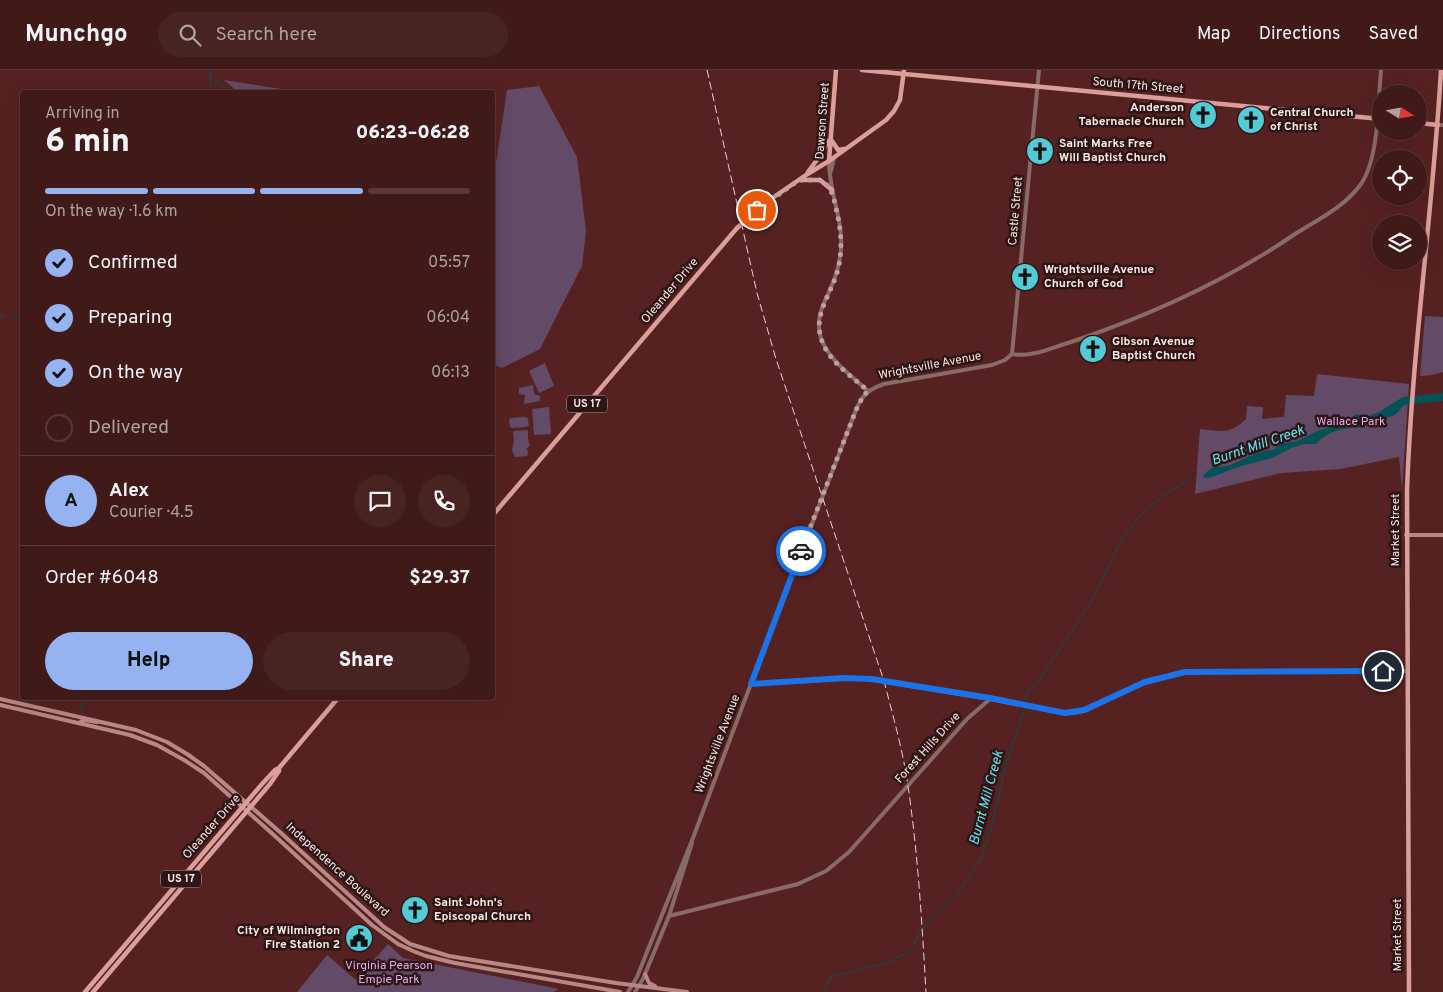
<!DOCTYPE html>
<html lang="en">
<head>
<meta charset="utf-8">
<style>
	:root { --surface:#401a19; --page:#472322; --text:#f1f3f6; --muted:#aea1a2; --line:#593838; --accent:#95b2f1 }
	body { margin:0; font-family:Overpass,sans-serif; background:var(--page); color:var(--text); height:100vh; display:flex; flex-direction:column; font-size:19px; white-space:nowrap }
	* { box-sizing:border-box; margin:0 }
	p { font-size:16px; color:var(--muted) }
	.icon { flex:none; width:28px; height:28px; fill:none; stroke:currentColor; stroke-width:2; stroke-linecap:round; stroke-linejoin:round }
	.map { position:relative; flex:1; overflow:hidden }
	.details { position:absolute; left:20px; top:20px; width:475px; height:610px; display:flex; flex-direction:column; background:var(--surface); border-radius:5px; box-shadow:0 5px 20px #0002,0 0 0 1px var(--line) }
	.details>* { flex:none }
	.needle { width:32px; rotate:101deg }
	.controls { position:absolute; left:1372px; top:15px; display:grid; gap:10px }
	.controls a { display:grid; place-items:center; width:55px; height:55px; border-radius:50%; background:var(--surface); box-shadow:0 5px 20px #0002,0 0 0 1px var(--line); font-size:25px }
	.pin { position:absolute; display:grid; place-items:center; width:42px; height:42px; color:#fff; margin:-21px; border:2px solid #fff; border-radius:50%; box-shadow:0 1px 5px #0007 }
	.courier { position:absolute; display:grid; place-items:center; width:50px; height:50px; margin:-25px; border:4px solid #1a73e8; border-radius:50%; background:#fff; color:#222; box-shadow:0 1px 6px #0007 }
	.overview em { font-style:normal; font-weight:800 }
	.overview div { display:flex; flex-direction:column-reverse }
	.overview { display:flex; align-items:center; justify-content:space-between; height:85px; padding:0 25px }
	h1 { font-size:32px; font-weight:800; line-height:38px }
	.bar { display:grid; grid-template-columns:repeat(4,1fr); gap:8px 5px; align-content:center; height:60px; padding:0 25px }
	.bar i { height:6px; border-radius:4px; background:var(--line) }
	.bar .current { background:var(--accent) }
	.bar p { grid-column:span 4 }
	.line { display:flex; align-items:center; gap:12px; padding:0 25px; border-top:1px solid var(--line) }
	.line div { flex:1 }
	.round { display:grid; place-items:center; flex:none; width:52px; height:52px; border-radius:26px; background:var(--page) }
	ol { padding:0 25px; list-style:none }
	li { display:flex; align-items:center; gap:15px; height:55px }
	li p { margin-inline-start:auto }
	li .icon { padding:5px; border-radius:50%; background:var(--accent); color:#111; stroke-width:4 }
	li:last-child { color:var(--muted) }
	li i { width:28px; height:28px; border:2px solid var(--line); border-radius:50% }
	.cta { display:flex; gap:10px; margin-top:auto; padding:10px 25px }
	.cta a { flex:1; height:58px; border-radius:30px; background:var(--accent); color:#111; font-size:20px; font-weight:800; line-height:58px; text-align:center }
	.cta a+a { background:var(--page); color:var(--text) }
	header { display:flex; align-items:center; gap:30px; box-sizing:border-box; height:70px; padding:0 25px; background:var(--surface); border-bottom:1px solid var(--line) }
	header strong { font-size:24px }
	nav { display:flex; gap:28px; margin-inline-start:auto; font-size:18px }
	.search { width:350px; height:45px; background:var(--page); display:flex; align-items:center; gap:12px; box-sizing:border-box; padding:0 18px; border-radius:28px; color:var(--muted); font-size:19px }
	.map>svg:first-child { display:block }
</style>
</head>
<body>
<header>
<strong>Munchgo</strong>
<div class="search"><svg class="icon" aria-label="search" viewBox="0 0 24 24"><circle cx="10" cy="10" r="6"/><path d="M15 15l6 6"/></svg>Search here</div>
<nav><a>Map</a><a>Directions</a><a>Saved</a></nav>
</header>
<div class="map">
<svg width="1443" height="922" viewBox="0 0 1443 922">
	<rect width="100%" height="100%" fill="#562221"/>
	<path fill="#634a66" d="M 224,10 L 301,22 L 238,22 Z
		M 539,16 L 577,87 L 586,161 L 582,196 L 540,279 L 502,298 L 492,294 L 493,91 L 496,93 L 507,20 Z
		M 1425,246 L 1443,247 L 1443,302 L 1433,305 L 1420,306 Z
		M 545,293 L 554,316 L 539,323 L 529,301 Z
		M 1317,304 L 1409,314 L 1402,420 L 1399,387 L 1341,399 L 1281,403 L 1195,424 L 1200,359 C 1222,361 1229,365 1246,349 L 1247,336 L 1263,337 L 1262,349 L 1284,347 L 1286,325 L 1314,326 Z
		M 533,315 L 534,324 L 540,326 L 540,331 L 524,334 L 525,325 L 519,324 L 519,318 Z
		M 549,337 L 551,364 L 534,365 L 532,339 Z
		M 526,347 L 528,349 L 529,355 L 527,357 L 512,358 L 510,357 L 509,350 L 511,348 Z
		M 527,360 L 528,361 L 528,369 L 530,376 L 527,378 L 528,384 L 527,386 L 515,387 L 512,380 L 514,370 L 513,363 L 514,361 Z
		M 388,874 L 403,888 L 559,919 L 554,922 L 297,922 L 327,885 L 356,910 Z"/>
	<path fill="#025258" d="M 1443,323 L 1443,331 L 1404,335 L 1395,345 L 1376,351 L 1363,353 L 1359,358 C 1345,356 1324,363 1316,374 L 1304,374 L 1291,378 L 1272,388 L 1241,396 L 1209,408 L 1203,407 C 1205,403 1209,399 1214,397 C 1219,396 1225,397 1230,395 C 1243,390 1259,380 1274,380 L 1281,374 L 1297,371 L 1317,361 L 1347,352 L 1356,344 L 1366,347 L 1379,342 L 1403,327 Z"/>
	<g fill="none" stroke-linecap="round" stroke-linejoin="round">
		<path stroke="#025258" stroke-width="1" d="M 210,0 L 211,22
			M 211,7 L 231,22
			M 0,246 L 6,246
			M 12,247 L 22,249
			M 80,628 L 82,639
			M 1024,631 L 1028,622 L 1042,606 L 1093,529 L 1120,472 L 1138,448 L 1156,431 L 1191,408
			M 824,922 L 830,907 L 886,893 L 907,883 L 913,876 L 921,860 L 959,822 L 980,790 L 990,763 L 1007,690 L 1025,638"/>
		<path stroke="#886b68" stroke-width="4" d="M 1438,55 L 1443,55
			M 829,91 C 829,122 843,149 841,178 C 840,199 832,215 824,233 C 805,274 842,297 868,321
			M 831,101 L 834,88
			M 1012,284 C 1031,288 1053,277 1071,272 C 1148,246 1224,212 1292,166 C 1315,151 1344,138 1361,114 C 1379,88 1378,32 1381,0
			M 1012,284 L 1039,0
			M 751,614 L 861,608 L 990,629
			M 669,846 L 798,814 L 826,801 L 849,782 L 967,649 L 990,629 L 1057,642 L 1074,643 L 1087,640 L 1145,612 L 1185,602 L 1407,601
			M 628,922 L 637,907 L 647,882 L 693,768 L 779,539 L 856,340 C 862,325 869,319 884,314 L 992,295 L 1005,290 L 1012,284
			M 635,922 L 643,909 L 669,846 L 692,773"/>
		<path stroke="#b78885" stroke-width="4" d="M 1406,465 L 1443,465
			M 0,629 L 136,660 L 167,672 L 187,684 L 204,696 L 281,763 L 384,857 L 410,874 L 449,886 L 616,913 L 687,922
			M 0,635 L 130,665 L 157,675 L 184,690 L 204,703 L 276,767 L 372,855 L 398,874 L 413,881 L 426,886 L 455,893 L 620,922
			M 79,653 L 84,650 L 97,652
			M 645,904 L 649,913 L 655,916"/>
		<path stroke="#db9f9b" stroke-width="4.5" d="M 862,0 L 1381,49
			M 1419,53 L 1438,55
			M 832,71 L 838,80 L 844,79
			M 829,91 L 836,0
			M 808,102 L 822,83 L 828,71
			M 800,110 L 820,110 L 832,120
			M 492,446 L 737,158 L 768,131 L 806,105 L 829,91 L 886,50 L 894,41 L 900,30 L 904,0
			M 85,922 L 262,714 L 275,700 L 279,698 L 338,628
			M 93,922 L 270,714 L 279,701 L 279,698
			M 1409,922 L 1407,420 C 1412,280 1433,140 1441,0"/>
		<path stroke="#e8d1cf" stroke-width="1" stroke-dasharray="8 4" stroke-linecap="butt" d="M 707,0 L 757,223 L 776,289 L 884,611 C 893,646 903,681 908,716 C 918,784 922,853 926,922"/>
	</g>
	<g fill="none" stroke-linecap="round" stroke-linejoin="round">
		<path stroke="#c1a1a0" stroke-width="5" stroke-dasharray="0 9" d="M 757,140 L 799,110 L 820,110 C 832,117 833,126 836,138 C 841,159 843,178 838,199 C 832,224 812,244 822,271 C 830,293 852,306 868,321 L 863,326 L 856,340 L 801,481"/>
		<path stroke="#1a73e8" stroke-width="6" d="M 801,481 L 751,614 L 844,608 L 872,609 L 990,628 L 1065,643 L 1084,640 L 1145,612 L 1185,602 L 1383,601"/>
	</g>
	<defs>
		<g id="church-disc" transform="scale(1.4375)"><circle r="9.5" fill="#52cbd7" stroke="#2c1514"/><path d="M-1.2-6h2.4v3.5h3.3v2.4h-3.3V6h-2.4V-.1h-3.3v-2.4h3.3Z" fill="#111"/></g>
		<g id="civic-disc" transform="scale(1.4375)"><circle r="9.5" fill="#52cbd7" stroke="#2c1514"/><path d="M-.6-6.5H3V-4.5H.6V-3L4-1V1h2V6H-6V1h2V-1L-.6-3ZM-1.2 2.5V6h2.4V2.5Z" fill="#111"/></g>
	</defs>
	<g fill-rule="evenodd">
		<use href="#church-disc" x="1203" y="45"/>
		<use href="#church-disc" x="1251" y="50"/>
		<use href="#church-disc" x="1040" y="81"/>
		<use href="#church-disc" x="1025" y="207"/>
		<use href="#church-disc" x="1093" y="279"/>
		<use href="#church-disc" x="415" y="840"/>
		<use href="#civic-disc" x="359" y="868"/>
	</g>
	<g text-anchor="middle" dominant-baseline="central" stroke-width="5" stroke-linejoin="round" paint-order="stroke">
		<g fill="#2c1514" stroke="#bca7a6" stroke-width="1">
			<rect x="567" y="325.5" width="40" height="17" rx="4"/>
			<rect x="161" y="800.5" width="40" height="17" rx="4"/>
		</g>
		<g font-size="11" font-weight="bold" fill="#fae6e4">
			<text x="587" y="334">US 17</text>
			<text x="181" y="809">US 17</text>
		</g>
		<g font-size="12" fill="#fae6e4" stroke="#2c1514">
			<text transform="translate(1138 16) rotate(5)">South 17th Street</text>
			<text transform="translate(823 51) rotate(-86)">Dawson Street</text>
			<text transform="translate(1016 141) rotate(-85)">Castle Street</text>
			<text transform="translate(670 221) rotate(-50)">Oleander Drive</text>
			<text transform="translate(930 296) rotate(-11)">Wrightsville Avenue</text>
			<text transform="translate(1396 460) rotate(-90)">Market Street</text>
			<text transform="translate(718 674) rotate(-69)">Wrightsville Avenue</text>
			<text transform="translate(928 678) rotate(-48)">Forest Hills Drive</text>
			<text transform="translate(212 757) rotate(-49)">Oleander Drive</text>
			<text transform="translate(337 800) rotate(42)">Independence Boulevard</text>
			<text transform="translate(1398 865) rotate(-90)">Market Street</text>
		</g>
		<g font-size="12" font-weight="bold" fill="#fae6e4" stroke="#2c1514" text-anchor="start">
			<text x="1184" y="38" text-anchor="end">Anderson<tspan x="1184" dy="14">Tabernacle Church</tspan></text>
			<text x="1270" y="43">Central Church<tspan x="1270" dy="14">of Christ</tspan></text>
			<text x="1059" y="74">Saint Marks Free<tspan x="1059" dy="14">Will Baptist Church</tspan></text>
			<text x="1044" y="200">Wrightsville Avenue<tspan x="1044" dy="14">Church of God</tspan></text>
			<text x="1112" y="272">Gibson Avenue<tspan x="1112" dy="14">Baptist Church</tspan></text>
			<text x="434" y="833">Saint John's<tspan x="434" dy="14">Episcopal Church</tspan></text>
			<text x="340" y="861" text-anchor="end">City of Wilmington<tspan x="340" dy="14">Fire Station 2</tspan></text>
		</g>
		<g font-size="12" fill="#e9aaee" stroke="#2c1514">
			<text x="1351" y="352">Wallace Park</text>
			<text x="389" y="896">Virginia Pearson<tspan x="389" dy="14">Empie Park</tspan></text>
		</g>
		<g font-size="14" font-style="italic" fill="#62e4f0" stroke="#2c1514">
			<text transform="translate(1258 376) rotate(-19)">Burnt Mill Creek</text>
			<text transform="translate(987 728) rotate(-75)">Burnt Mill Creek</text>
		</g>
	</g>
</svg>
<div class="controls">
<a><svg class="needle" viewBox="-14 -14 28 28"><path d="M0-13l5 13h-10z" fill="#e53935"/><path d="M0 13l5-13h-10z" fill="#aea1a2"/></svg></a>
<a><svg class="icon" aria-label="locate" viewBox="0 0 24 24"><circle cx="12" cy="12" r="6"/><path d="M12 2v4M12 18v4M2 12h4M18 12h4"/></svg></a>
<a><svg class="icon" aria-label="layers" viewBox="0 0 24 24"><path d="M12 4l9 5-9 5-9-5zM3 14l9 5 9-5"/></svg></a>
</div>
<div class="pin" style="left:757px;top:140px;background:#ea580c"><svg class="icon" aria-label="bag" viewBox="0 0 24 24"><path d="M5 8h14l-1 12H6zM9 8a3 3 0 0 1 6 0"/></svg></div>
<div class="pin" style="left:1383px;top:601px;background:#1f2937"><svg class="icon" aria-label="home" viewBox="0 0 24 24"><path d="M3 11l9-7 9 7M6 9v11h12V9"/></svg></div>
<div class="courier" style="left:801px;top:481px"><svg class="icon" aria-label="car" viewBox="0 0 24 24"><path d="M5 17H2v-5l4-1 3-4h7l3 4 3 1v5h-3M9 17h6M6 11h13"/><circle cx="7" cy="17" r="2"/><circle cx="17" cy="17" r="2"/></svg></div>
<section class="details">
<div class="overview"><div><h1>6 min</h1><p>Arriving in</p></div><em>06:23–06:28</em></div>
<div class="bar"><i class="current"></i><i class="current"></i><i class="current"></i><i></i><p>On the way · 1.6 km</p></div>
<ol>
<li><svg class="icon" aria-label="check" viewBox="0 0 24 24"><path d="M5 12l5 5 9-10"/></svg>Confirmed<p>05:57</p></li>
<li><svg class="icon" aria-label="check" viewBox="0 0 24 24"><path d="M5 12l5 5 9-10"/></svg>Preparing<p>06:04</p></li>
<li><svg class="icon" aria-label="check" viewBox="0 0 24 24"><path d="M5 12l5 5 9-10"/></svg>On the way<p>06:13</p></li>
<li><i></i>Delivered</li>
</ol>
<div class="line" style="height:90px"><b class="round" style="background:var(--accent);color:#111">A</b><div><b>Alex</b><p>Courier · 4.5</p></div><a class="round"><svg class="icon" aria-label="chat" viewBox="0 0 24 24"><path d="M4 5h16v11H9l-5 4z"/></svg></a><a class="round"><svg class="icon" aria-label="phone" viewBox="0 0 24 24"><path d="M5 4h4l2 5-3 2q2 4 5 5l2-3 5 2v4C11 20 4 13 5 4z"/></svg></a></div>
<div class="line" style="height:65px"><div>Order #6048</div><b>$29.37</b></div>
<div class="cta"><a>Help</a><a>Share</a></div>
</section>
</div>
</body>
</html>
